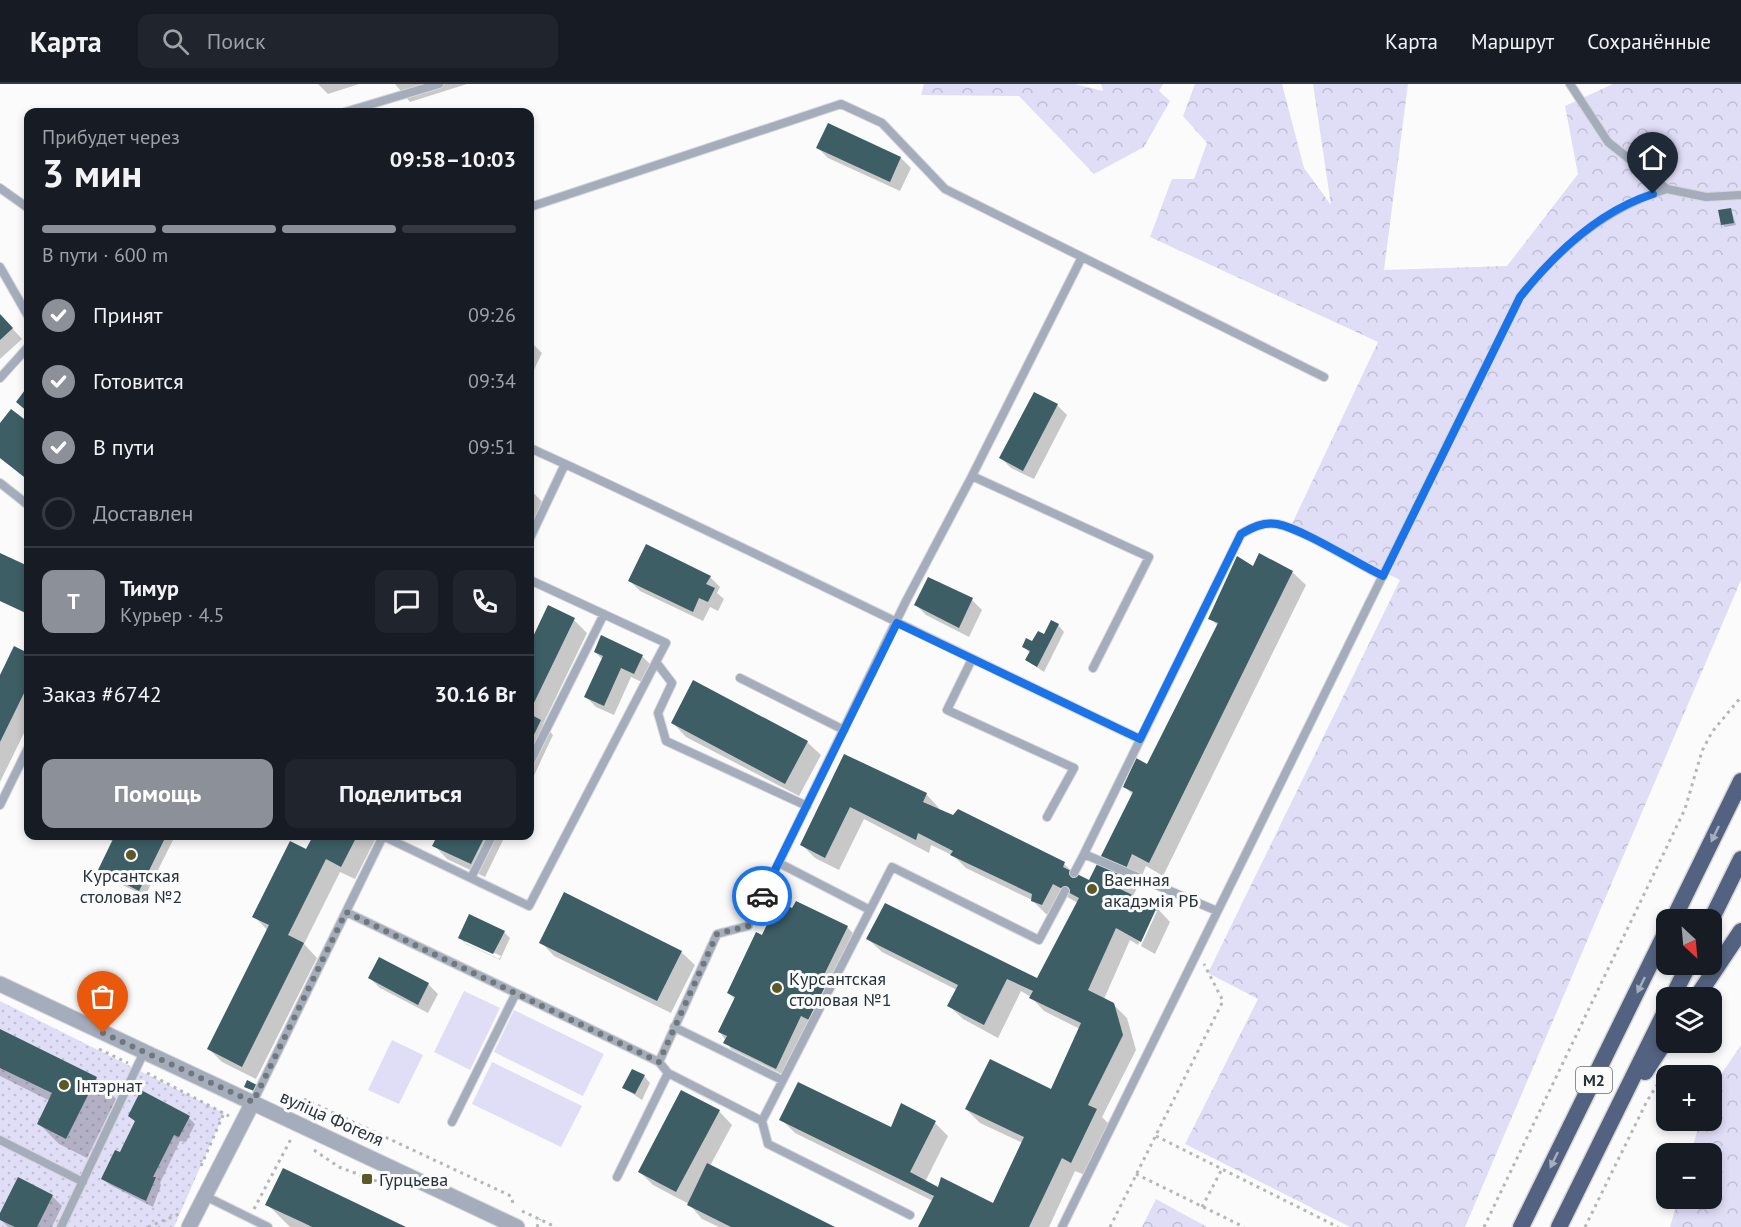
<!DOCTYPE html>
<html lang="ru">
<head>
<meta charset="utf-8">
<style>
	:root { --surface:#171b24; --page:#20242c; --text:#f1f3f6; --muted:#9ea1a6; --line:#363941; --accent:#8c9099 }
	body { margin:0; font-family:"PT Sans",sans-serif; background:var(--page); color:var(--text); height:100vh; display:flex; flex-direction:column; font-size:22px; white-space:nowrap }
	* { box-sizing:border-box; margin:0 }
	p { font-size:20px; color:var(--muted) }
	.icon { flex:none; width:33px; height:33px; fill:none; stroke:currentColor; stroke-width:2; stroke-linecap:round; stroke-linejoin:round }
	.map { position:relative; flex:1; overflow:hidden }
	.panel { position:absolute; left:24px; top:24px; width:510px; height:732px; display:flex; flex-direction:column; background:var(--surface); border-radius:12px; box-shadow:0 3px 9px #0003 }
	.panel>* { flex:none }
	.needle { width:39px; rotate:154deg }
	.controls { position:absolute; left:1656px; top:825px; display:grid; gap:12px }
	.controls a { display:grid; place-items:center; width:66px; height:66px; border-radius:12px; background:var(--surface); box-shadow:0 3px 9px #0003; font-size:30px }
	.pin { position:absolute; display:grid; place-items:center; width:51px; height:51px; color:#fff; margin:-62px -26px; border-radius:50% 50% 50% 0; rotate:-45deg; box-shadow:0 0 6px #0007 }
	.pin .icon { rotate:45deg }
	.courier { position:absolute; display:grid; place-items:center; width:60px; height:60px; margin:-30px; border:4px solid #1a73e8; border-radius:50%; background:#fff; color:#222; box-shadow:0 2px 8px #0007 }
	.headline em { font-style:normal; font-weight:800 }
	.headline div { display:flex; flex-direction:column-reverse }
	.headline { display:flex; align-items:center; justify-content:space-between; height:102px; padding:0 18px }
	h1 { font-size:39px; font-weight:800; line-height:45px }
	.bar { display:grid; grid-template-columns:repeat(4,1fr); gap:9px 6px; align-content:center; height:72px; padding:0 18px }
	.bar i { height:8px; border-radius:4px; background:var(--line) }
	.bar .on { background:var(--accent) }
	.bar p { grid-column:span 4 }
	.line { display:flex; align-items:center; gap:15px; padding:0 18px; border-top:2px solid var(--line) }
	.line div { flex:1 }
	.round { display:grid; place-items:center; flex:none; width:63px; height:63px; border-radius:12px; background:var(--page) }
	ol { padding:0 18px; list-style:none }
	li { display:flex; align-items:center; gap:18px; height:66px }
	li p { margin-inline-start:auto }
	li .icon { padding:6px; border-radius:50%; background:var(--accent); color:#fff; stroke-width:4 }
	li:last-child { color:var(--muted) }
	li i { width:33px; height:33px; border:3px solid var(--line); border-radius:50% }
	.cta { display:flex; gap:12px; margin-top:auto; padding:12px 18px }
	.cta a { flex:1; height:69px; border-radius:12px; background:var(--accent); color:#fff; font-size:24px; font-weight:800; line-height:69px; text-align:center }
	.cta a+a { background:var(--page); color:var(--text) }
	header { display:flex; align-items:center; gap:36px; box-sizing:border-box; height:84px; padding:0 30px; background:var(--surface); border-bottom:2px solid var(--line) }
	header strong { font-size:28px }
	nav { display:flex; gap:33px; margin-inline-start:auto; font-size:21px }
	.search { width:420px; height:54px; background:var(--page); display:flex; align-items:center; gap:15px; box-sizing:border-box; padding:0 21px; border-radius:12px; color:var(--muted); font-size:22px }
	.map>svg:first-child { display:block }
</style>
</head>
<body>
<header>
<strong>Карта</strong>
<div class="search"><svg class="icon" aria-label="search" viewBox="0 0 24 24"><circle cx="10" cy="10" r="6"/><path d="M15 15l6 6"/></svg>Поиск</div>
<nav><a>Карта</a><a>Маршрут</a><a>Сохранённые</a></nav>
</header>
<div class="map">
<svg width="1741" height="1143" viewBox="0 0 1741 1143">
	<defs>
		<pattern id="grass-dots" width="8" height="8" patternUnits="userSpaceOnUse" patternTransform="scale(1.5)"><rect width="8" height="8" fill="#e0ddf7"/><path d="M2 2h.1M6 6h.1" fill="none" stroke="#c0bed4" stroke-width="1.8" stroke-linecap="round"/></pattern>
		<pattern id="forest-crowns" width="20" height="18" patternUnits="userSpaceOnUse" patternTransform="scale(1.5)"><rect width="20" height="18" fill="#e0ddf7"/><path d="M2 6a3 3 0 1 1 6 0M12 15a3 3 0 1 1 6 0" fill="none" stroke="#c0bed4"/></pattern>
	</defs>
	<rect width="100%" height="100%" fill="#fbfbfb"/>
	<path fill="url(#grass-dots)" d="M 0,917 L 224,1029 L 174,1143 L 0,1143 Z"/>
	<path fill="url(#forest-crowns)" d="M 924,0 L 1075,0 L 1103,7 L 1101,0 L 1163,0 L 1159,7 L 1170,17 L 1144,63 L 1094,90 L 1019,12 L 921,11 Z
		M 1195,0 L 1282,0 L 1304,84 L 1331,121 L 1313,0 L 1408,0 L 1384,186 L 1507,182 L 1578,90 L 1565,22 L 1613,0 L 1741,0 L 1741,496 L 1465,1143 L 1350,1143 L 1185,1060 L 1258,915 L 1208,889 L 1400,496 L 1292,440 L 1378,258 L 1150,153 L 1172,95 L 1194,95 L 1207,59 L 1183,32 Z
		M 1741,961 L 1741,1143 L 1670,1143 L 1678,1115 L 1712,1114 L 1712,1070 L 1691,1069 L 1700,1037 L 1712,1036 L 1712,1004 Z
		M 1156,1115 L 1207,1143 L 1142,1143 Z"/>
	<path fill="#e0ddf7" d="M 464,907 L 500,924 L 470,986 L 434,968 Z
		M 514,926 L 604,970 L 583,1012 L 494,968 Z
		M 392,956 L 423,971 L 399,1020 L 368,1006 Z
		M 492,978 L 582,1022 L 561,1063 L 472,1020 Z"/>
	<path fill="#0003" fill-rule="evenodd" d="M 318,0 L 359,0 L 328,10 Z
		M 395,0 L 467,0 L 410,18 Z
		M 829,41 L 901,74 L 911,84 L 900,107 L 828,74 L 818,64 Z
		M 1731,125 L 1736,141 L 1725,143 L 1722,140 Z
		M 0,231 L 22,255 L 0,275 Z
		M 530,257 L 542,269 L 530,294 Z
		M 1057,321 L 1067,331 L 1034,395 L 1011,384 L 1001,374 Z
		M 11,327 L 28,340 L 28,396 L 0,374 L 0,341 Z
		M 530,405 L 547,423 L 530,459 Z
		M 0,471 L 28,484 L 28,530 L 0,517 Z
		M 1254,484 L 1292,488 L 1306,501 L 1163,792 L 1146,782 L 1133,813 L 1157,824 L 1170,838 L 1155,870 L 1141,862 L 1157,827 L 1154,827 L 1138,861 L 1130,856 L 1104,915 L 1113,920 L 1127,934 L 1136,966 L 1102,1033 L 1109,1040 L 1085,1091 L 1075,1087 L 1049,1143 L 920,1143 L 933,1117 L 795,1049 L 781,1035 L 892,1045 L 935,1039 L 948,1052 L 925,1098 L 939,1105 L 993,1121 L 1023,1059 L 980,1039 L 966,1025 L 1052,1007 L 1080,945 L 1044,927 L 1031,913 L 1021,907 L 998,954 L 963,935 L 949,922 L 957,906 L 882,868 L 868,855 L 1038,896 L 1078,819 L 1067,813 L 1056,834 L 1046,830 L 1032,816 L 966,784 L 954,772 L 931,761 L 929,769 L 864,735 L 839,786 L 815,774 L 802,761 L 845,672 L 926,710 L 939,724 L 938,726 L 954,733 L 958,727 L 1064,780 L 1076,791 L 1090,798 L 1133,711 L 1125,703 L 1147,682 L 1218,542 L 1210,534 Z
		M 710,493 L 720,503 L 717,509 L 724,515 L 718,527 L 710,523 L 703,537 L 640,507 L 630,497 Z
		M 972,516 L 982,526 L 969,553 L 926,531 L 916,521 Z
		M 549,523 L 574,536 L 587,549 L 543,640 L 553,651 L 530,700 L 530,563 Z
		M 1058,541 L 1064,548 L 1044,588 L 1026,576 L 1030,569 L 1024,563 Z
		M 15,564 L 28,571 L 28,641 L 0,698 L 0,594 Z
		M 595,568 L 642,572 L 652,582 L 644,599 L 631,593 L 614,631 L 596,623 L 586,613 L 603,576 Z
		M 673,639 L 807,658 L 821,671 L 799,712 L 686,653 Z
		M 101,752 L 175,752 L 145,812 L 106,793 L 100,786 L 114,758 Z
		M 314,752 L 377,752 L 355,795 L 340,788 L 304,860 L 317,874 L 256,995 L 222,978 L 209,965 L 268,847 L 254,832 L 306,767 Z
		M 438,752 L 505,752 L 485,793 L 447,775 L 434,761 Z
		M 793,826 L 847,843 L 853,849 L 828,903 L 832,907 L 816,941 L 808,937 L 782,990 L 731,965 L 720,948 L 735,916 L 729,909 L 763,853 Z
		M 504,848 L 510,854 L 500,876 L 466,860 L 460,854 ZM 465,856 L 501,872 L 499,875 L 465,859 Z
		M 541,858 L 681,868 L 695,881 L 671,929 L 554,872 Z
		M 370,894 L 428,900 L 438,910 L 428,929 L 380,904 Z
		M 0,947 L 96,994 L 116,1015 L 87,1074 L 59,1060 L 39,1040 L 50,1017 L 0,992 Z
		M 644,992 L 650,999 L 642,1016 L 624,1004 Z
		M 719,1027 L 732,1041 L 710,1082 L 832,1143 L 719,1143 L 702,1135 L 689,1120 L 653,1101 L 639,1087 Z
		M 130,1032 L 189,1034 L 195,1040 L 186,1058 L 180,1057 L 160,1099 L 161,1101 L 153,1123 L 110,1101 L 103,1095 L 120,1070 L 136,1038 Z
		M 52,1112 L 62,1122 L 52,1143 L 8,1143 L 0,1135 Z
		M 267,1120 L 403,1143 L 290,1143 Z"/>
	<path fill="#3d5e65" d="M 828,39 L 901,73 L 890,98 L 816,64 Z
		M 1731,124 L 1734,139 L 1721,141 L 1718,126 Z
		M 0,230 L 13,244 L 0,256 Z
		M 28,302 L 28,328 L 16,318 Z
		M 1034,308 L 1058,320 L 1023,387 L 999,374 Z
		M 11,325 L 28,338 L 28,396 L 0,374 L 0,339 Z
		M 646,460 L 711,492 L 706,500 L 715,504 L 708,518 L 699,514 L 693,528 L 628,497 Z
		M 0,469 L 28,482 L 28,530 L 0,517 Z
		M 1259,469 L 1293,487 L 1149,779 L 1132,770 L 1118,804 L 1157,823 L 1141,858 L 1116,844 L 1088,906 L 1114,919 L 1123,951 L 1088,1021 L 1097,1025 L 1071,1079 L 1062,1074 L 1029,1143 L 918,1143 L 934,1112 L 779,1036 L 798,998 L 891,1043 L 901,1019 L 936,1037 L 910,1088 L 938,1103 L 941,1093 L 993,1119 L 1024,1053 L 965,1025 L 990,975 L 1051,1005 L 1081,939 L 1029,914 L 1033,907 L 1007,895 L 984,941 L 947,922 L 958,901 L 866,855 L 885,819 L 1037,894 L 1079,814 L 1053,800 L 1042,821 L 1031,817 L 1032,810 L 950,771 L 953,767 L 918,749 L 916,756 L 850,723 L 825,774 L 800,761 L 844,670 L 927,709 L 923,718 L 953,731 L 958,725 L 1065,778 L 1063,783 L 1089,796 L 1133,708 L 1123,703 L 1136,674 L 1147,680 L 1218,539 L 1208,535 L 1237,472 L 1253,482 Z
		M 928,493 L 973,514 L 959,544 L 914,521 Z
		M 548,521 L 575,534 L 530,627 L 530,559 Z
		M 1051,536 L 1059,540 L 1037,583 L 1025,576 L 1030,567 L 1022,563 L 1026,554 L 1032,557 L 1038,547 L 1044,550 Z
		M 601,551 L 643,571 L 634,590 L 621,584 L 604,622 L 584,613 L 603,572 L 594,568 Z
		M 14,562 L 28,569 L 28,601 L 0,658 L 0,591 Z
		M 693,596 L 808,657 L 785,700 L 671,639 Z
		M 530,630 L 541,636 L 530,659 Z
		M 105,752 L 166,752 L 139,807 L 98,786 L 113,755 Z
		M 313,752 L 357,752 L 341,783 L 326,775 L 288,851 L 304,859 L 242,983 L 207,965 L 269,841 L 252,833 L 290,757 L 306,765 Z
		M 437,752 L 485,752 L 471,780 L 432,762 Z
		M 564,808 L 682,867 L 657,917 L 539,859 Z
		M 778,817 L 792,824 L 796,817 L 848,842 L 821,897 L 827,899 L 809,936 L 801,932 L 776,985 L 723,959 L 727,952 L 718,948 L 735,913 L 727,909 L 756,848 L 762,851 Z
		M 469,830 L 505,847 L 493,870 L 458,854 Z
		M 379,873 L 429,899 L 418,921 L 368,894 Z
		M 0,945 L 97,993 L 66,1055 L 37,1040 L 52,1009 L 0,984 Z
		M 632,985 L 645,991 L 635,1010 L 622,1004 Z
		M 247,996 L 257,1001 L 254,1007 L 244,1003 Z
		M 141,1006 L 190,1032 L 179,1053 L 174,1051 L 153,1093 L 156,1093 L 146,1117 L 101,1095 L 115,1066 L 120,1068 L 135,1037 L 128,1032 Z
		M 681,1006 L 720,1026 L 676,1108 L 638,1088 Z
		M 707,1079 L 835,1143 L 731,1143 L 687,1121 Z
		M 283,1084 L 406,1143 L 312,1143 L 304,1139 L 265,1121 Z
		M 18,1093 L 53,1111 L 37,1143 L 15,1143 L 0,1136 L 0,1129 Z"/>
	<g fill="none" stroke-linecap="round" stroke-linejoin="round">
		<g stroke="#d5d7d8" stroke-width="10">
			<path id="service" d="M 1570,0 L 1608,58 L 1667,105 L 1706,113 L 1741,111
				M 345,28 L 439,0
				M 0,104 L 28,124
				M 530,123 L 841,20 L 882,39 L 945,105 L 1324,293
				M 0,183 L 28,232
				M 0,294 L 28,263
				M 530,364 L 565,380 L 530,454
				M 565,380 C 758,469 948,564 1140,655
				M 972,392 L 1082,173
				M 0,399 L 28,421
				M 530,496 L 666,559 L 656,578 L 672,599 L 658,629 L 666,657 L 807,722
				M 972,575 L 947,626 L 1074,684 L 1047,733
				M 740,594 L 844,646
				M 530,678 L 604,530
				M 0,721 L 28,664
				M 383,752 L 529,822 L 656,578
				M 779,779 L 870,826
				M 1074,789 L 1084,770
				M 471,794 L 492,752
				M 1217,827 L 1084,770 L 1241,450 C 1253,443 1263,438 1277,440 C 1303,445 1356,479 1383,492
				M 346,828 L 516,909
				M 674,943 L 782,996
				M 668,989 L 762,1037 L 768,1060 L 910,1131
				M 253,1018 L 383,752
				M 762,1037 L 892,783 L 1039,856 L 1065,807
				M 452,1038 L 516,909 L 659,978 L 717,850 L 748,842 L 906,517 L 972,392 L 1149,473 L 1093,584
				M 0,1056 L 83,1098
				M 617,1093 L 668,989 L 659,978
				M 205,1112 L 268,1143
				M 61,1143 L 144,968
				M 1062,1143 L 1520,213 C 1560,163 1606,124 1667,105"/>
		</g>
		<g stroke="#d5d7d8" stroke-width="17">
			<path id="minor" d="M 0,900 L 517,1143
				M 189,1143 L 253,1018"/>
		</g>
		<g stroke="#d5d7d8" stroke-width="19">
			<path id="trunk" d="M 1673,836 L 1741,697
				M 1711,836 L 1741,775
				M 1672,914 L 1689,880
				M 1696,914 L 1741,847
				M 1645,988 L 1666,956
				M 1521,1143 L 1666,848
				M 1559,1143 L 1666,926"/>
		</g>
		<path stroke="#b3b7b9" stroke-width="3" stroke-dasharray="3 4.5" stroke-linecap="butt" d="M 99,965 L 128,979
			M 147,989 L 229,1032
			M 290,1020 L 304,1015 L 511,1112 L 514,1123
			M 1156,1052 L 1338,1143
			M 314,1066 L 339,1083 L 400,1106
			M 201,1082 L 224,1029
			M 1136,1090 L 1244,1143
			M 1202,1123 L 1222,1085
			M 254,1125 L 292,1053
			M 522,1127 L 556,1143
			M 148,1143 L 179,1130
			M 537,1143 L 540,1135
			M 1110,1143 L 1223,917 L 1204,880
			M 1484,1143 L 1685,725 L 1702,667 L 1712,648 L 1741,613
			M 1585,1143 L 1647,1017 L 1659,998"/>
		<use href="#service" stroke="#a5adbd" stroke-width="8"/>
		<use href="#minor" stroke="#a5adbd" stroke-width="15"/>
		<use href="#trunk" stroke="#536280" stroke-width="16"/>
	</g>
	<defs><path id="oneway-solid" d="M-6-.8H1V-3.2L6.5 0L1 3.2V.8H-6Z" transform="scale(1.5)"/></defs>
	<g fill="#a7aebe">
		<use href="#oneway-solid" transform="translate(1715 750) rotate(116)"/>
		<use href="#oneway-solid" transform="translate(1641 901) rotate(116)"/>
		<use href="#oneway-solid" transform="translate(1554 1076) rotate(116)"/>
	</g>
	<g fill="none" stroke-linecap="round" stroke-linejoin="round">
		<path stroke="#71787c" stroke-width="6" stroke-dasharray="0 10.8" d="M 103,949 L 253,1018 L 346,828 L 659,978 L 717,850 L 748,842 L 762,812"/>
		<path stroke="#1a73e8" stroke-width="8" d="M 762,812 L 897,539 L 1140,655 L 1241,450 C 1253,443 1263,438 1277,440 C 1303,445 1356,479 1383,492 L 1520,213 C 1555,169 1599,127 1653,110"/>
	</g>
	<g fill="#5b5926" stroke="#fbfbfb" stroke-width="2">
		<circle cx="131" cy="771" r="6"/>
		<circle cx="1092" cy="805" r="6"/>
		<circle cx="777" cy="904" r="6"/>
		<circle cx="64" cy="1001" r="6"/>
		<rect x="361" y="1089" width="12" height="12" rx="3"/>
	</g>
	<g text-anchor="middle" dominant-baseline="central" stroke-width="6" stroke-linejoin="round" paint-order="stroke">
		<rect fill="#fbfbfb" stroke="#666e72" stroke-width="1.5" x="1576" y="983" width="36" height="26" rx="4.5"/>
		<g font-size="16" font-weight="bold" fill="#263138">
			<text x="1594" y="996">М2</text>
		</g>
		<g font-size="18" fill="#263138" stroke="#fbfbfb" text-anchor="start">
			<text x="131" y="791" text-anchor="middle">Курсантская<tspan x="131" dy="21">столовая №2</tspan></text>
			<text x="1104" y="795">Ваенная<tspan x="1104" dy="21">акадэмія РБ</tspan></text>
			<text x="789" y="894">Курсантская<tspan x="789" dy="21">столовая №1</tspan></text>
			<text x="76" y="1001">Інтэрнат</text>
			<text x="379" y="1095">Гурцьева</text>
		</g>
		<g font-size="18" fill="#263138" stroke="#fbfbfb">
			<text transform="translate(332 1034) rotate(24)">вуліца Фогеля</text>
		</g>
	</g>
</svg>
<div class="controls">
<a><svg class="needle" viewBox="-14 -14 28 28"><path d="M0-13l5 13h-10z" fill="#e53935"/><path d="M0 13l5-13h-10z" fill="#9ea1a6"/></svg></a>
<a><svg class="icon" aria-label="layers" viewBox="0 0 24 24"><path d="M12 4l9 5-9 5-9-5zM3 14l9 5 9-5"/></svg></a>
<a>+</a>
<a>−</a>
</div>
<div class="pin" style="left:103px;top:949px;background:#ea580c"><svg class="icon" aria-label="bag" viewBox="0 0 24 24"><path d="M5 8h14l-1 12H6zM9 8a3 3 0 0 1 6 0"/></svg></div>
<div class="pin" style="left:1653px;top:110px;background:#1f2937"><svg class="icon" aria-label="home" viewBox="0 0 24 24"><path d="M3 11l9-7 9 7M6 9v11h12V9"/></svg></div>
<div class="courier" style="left:762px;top:812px"><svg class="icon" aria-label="car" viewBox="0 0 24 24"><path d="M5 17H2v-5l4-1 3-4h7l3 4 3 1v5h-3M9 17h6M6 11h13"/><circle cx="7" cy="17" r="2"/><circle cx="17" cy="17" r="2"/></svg></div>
<section class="panel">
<div class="headline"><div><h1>3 мин</h1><p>Прибудет через</p></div><em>09:58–10:03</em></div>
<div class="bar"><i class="on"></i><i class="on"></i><i class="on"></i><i></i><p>В пути · 600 m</p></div>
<ol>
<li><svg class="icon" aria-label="check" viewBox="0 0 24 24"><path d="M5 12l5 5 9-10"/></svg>Принят<p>09:26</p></li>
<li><svg class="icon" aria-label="check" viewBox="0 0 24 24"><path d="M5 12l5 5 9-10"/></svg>Готовится<p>09:34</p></li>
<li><svg class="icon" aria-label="check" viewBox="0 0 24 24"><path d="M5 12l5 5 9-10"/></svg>В пути<p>09:51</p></li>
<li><i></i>Доставлен</li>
</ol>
<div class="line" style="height:108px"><b class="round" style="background:var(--accent);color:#fff">Т</b><div><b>Тимур</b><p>Курьер · 4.5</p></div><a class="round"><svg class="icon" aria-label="chat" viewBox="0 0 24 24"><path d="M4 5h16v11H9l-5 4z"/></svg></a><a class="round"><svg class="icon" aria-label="phone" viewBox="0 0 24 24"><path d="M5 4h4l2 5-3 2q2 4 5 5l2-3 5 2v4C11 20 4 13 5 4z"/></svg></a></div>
<div class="line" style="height:78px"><div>Заказ #6742</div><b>30.16 Br</b></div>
<div class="cta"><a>Помощь</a><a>Поделиться</a></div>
</section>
</div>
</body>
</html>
